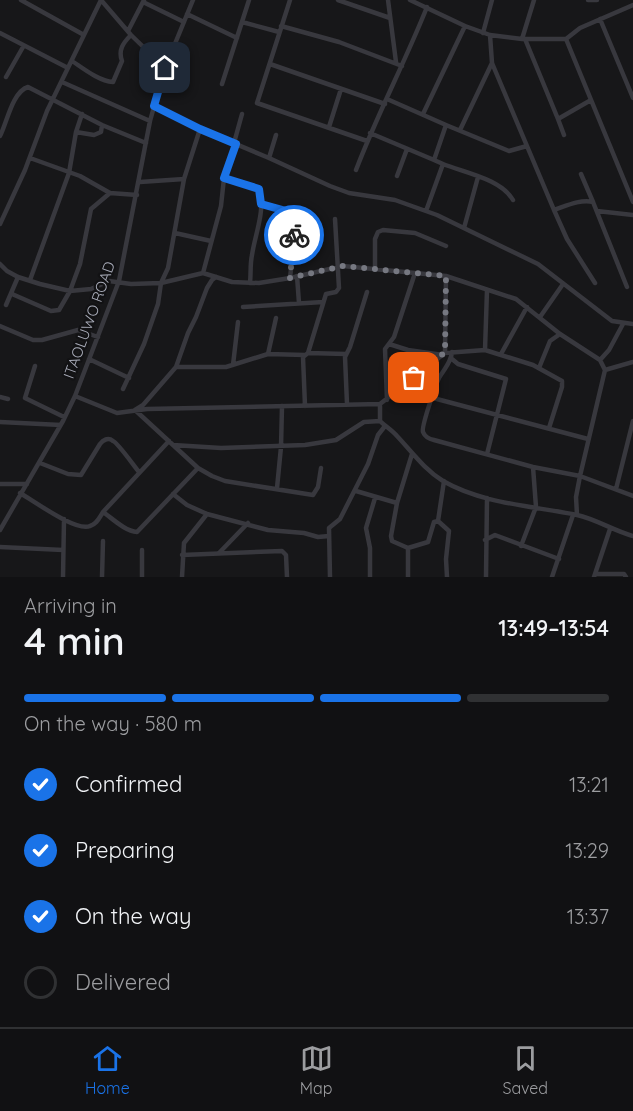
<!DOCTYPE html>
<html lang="en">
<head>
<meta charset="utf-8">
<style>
	:root { --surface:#111113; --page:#1a1a1c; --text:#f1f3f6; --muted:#9c9da0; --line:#303133; --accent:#1a73e8 }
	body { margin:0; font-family:Quicksand,sans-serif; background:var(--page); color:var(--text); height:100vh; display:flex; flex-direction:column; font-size:22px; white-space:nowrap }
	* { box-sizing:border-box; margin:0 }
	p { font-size:20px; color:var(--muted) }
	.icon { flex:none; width:33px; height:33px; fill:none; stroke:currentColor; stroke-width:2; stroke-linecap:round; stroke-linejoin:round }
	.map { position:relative; height:577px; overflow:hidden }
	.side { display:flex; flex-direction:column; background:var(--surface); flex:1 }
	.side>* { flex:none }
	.pin { position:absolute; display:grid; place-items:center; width:51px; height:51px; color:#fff; margin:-26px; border-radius:12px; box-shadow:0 3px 9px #0006 }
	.courier { position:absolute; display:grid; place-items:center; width:60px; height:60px; margin:-30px; border:4px solid #1a73e8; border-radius:50%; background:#fff; color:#222; box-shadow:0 2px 8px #0007 }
	.head em { font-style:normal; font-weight:600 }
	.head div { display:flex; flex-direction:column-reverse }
	.head { display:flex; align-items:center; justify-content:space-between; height:102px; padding:0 24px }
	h1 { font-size:39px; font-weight:600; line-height:45px }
	.bar { display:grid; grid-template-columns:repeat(4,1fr); gap:9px 6px; align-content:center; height:72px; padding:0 24px }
	.bar i { height:8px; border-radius:4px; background:var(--line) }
	.bar .current { background:var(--accent) }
	.bar p { grid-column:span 4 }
	ol { padding:0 24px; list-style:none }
	li { display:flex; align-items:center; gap:18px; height:66px }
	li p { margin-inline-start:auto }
	li .icon { padding:6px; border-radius:50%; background:var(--accent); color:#fff; stroke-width:4 }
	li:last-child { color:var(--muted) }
	li i { width:33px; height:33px; border:3px solid var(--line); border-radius:50% }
	.tab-bar { display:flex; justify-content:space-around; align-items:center; height:84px; border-top:2px solid var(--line); background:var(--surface); font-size:16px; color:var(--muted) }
	.tab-bar a { display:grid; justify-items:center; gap:3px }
	.tab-bar .current { color:var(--accent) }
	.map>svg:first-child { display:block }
</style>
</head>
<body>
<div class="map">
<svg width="633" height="577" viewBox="0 0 633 577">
	<rect width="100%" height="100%" fill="#171719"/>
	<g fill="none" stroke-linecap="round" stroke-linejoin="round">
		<path stroke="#38383e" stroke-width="4.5" d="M 21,0 L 84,35
			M 101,0 L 131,35 L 165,68
			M 290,0 L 257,103 L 367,141
			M 338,0 L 390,18
			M 388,0 L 396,62
			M 410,0 L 465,26 L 490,35 L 522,39 L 566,39 L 580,28 L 633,5
			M 588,0 L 597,0
			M 143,2 L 184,22
			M 187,14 L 237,38
			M 600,19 L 633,98
			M 242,22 L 279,32
			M 281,26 L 339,42 L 402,66
			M 128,31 L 144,0
			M 0,33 L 68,68
			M 483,33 L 492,0
			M 490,35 L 492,63 L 554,210
			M 522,39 L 534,0
			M 525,39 L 558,119 L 591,100
			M 566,39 L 633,202
			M 72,61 C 84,69 99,81 113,82 L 122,61 C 118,50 123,43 131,35
			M 270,64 L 385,104
			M 6,77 L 23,47
			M 62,82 L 150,121
			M 222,84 L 249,0
			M 387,99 L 446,125 L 434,160 L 443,164 L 426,211
			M 155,106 L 200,129 L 269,158 L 330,186 L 349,193 L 395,200 L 437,215 L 538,264 L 612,321 L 633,324
			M 423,114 L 465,26
			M 558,119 L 564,135
			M 446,125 L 509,151 L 527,146
			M 329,127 L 341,89
			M 460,130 L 492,63
			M 76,132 L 94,135 L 101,132 L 102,125
			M 370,133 L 434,160
			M 0,136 C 7,123 12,92 28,87 L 102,125 L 146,143
			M 234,143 L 242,114
			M 30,158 L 80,176 L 110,193 L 137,195
			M 269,158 L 276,135
			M 443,164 C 466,173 501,179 513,200
			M 356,170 C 377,115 405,62 427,7
			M 581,174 L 593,202
			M 397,176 L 407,149
			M 224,178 L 259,189 C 266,210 255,234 252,255 C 250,264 251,274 250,283
			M 184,179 L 200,129
			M 261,204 L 297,214 L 290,278
			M 597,211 L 633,215
			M 0,224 L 25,170 L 47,111 L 101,0
			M 464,228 L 478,177
			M 175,233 L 211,241
			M 0,264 L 7,271 L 18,277 L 40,284 L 70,291 L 91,289 L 109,281 L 131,284 L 161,283 L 203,273 L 232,282 L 259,283 L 290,278 L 343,266 L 446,276 L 516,299 L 560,334 L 600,360 L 605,370 L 580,476 L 576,497 L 577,515
			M 375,268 L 375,239 L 378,232 L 383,230 L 415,233 L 446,246
			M 203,273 L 221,206 L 224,178 L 236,144
			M 297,276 L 299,303
			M 216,277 L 212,280 L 207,288 L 196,317 L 188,333 L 176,367 L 143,405 L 135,410 L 198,468 L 212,476 L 225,481 L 313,495 L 318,487 L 321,468
			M 30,280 L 69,173 L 76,132 L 82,114
			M 595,283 L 567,239 L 554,210 C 566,206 580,199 593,202 L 627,287
			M 12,294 L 51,311 L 59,310 L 70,291 L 80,264 L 91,209 L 110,193
			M 6,305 L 18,277
			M 243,307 L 323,302
			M 540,317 L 563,284
			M 0,326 L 33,340 L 42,340 L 78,330 L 98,337
			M 389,344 L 408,350 L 443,355
			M 485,350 L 487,290
			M 452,352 C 451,363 444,369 439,378 C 436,384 421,427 423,432 C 425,437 429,439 434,440 L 533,467 L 580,476 L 633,496
			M 308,353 L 346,354
			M 445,353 L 446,276
			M 268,354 L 276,318
			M 501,354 L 527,307
			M 89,359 L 129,378
			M 452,359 L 458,364 L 506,379 L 487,454
			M 600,360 L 609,350 L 623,324
			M 233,365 L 238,322
			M 35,366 L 25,398 L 64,417
			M 176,367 L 226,367 L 268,354 L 305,355
			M 539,368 L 550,341 L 560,334
			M 605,370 L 633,362
			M 123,389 L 144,344 L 158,304 L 161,283 L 168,268 L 184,179 L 140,182
			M 75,396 L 117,413 L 147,409 L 380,404 L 380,421 C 385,426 392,430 397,436 C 412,452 424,469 443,481 C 483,504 533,506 577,515 C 596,519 614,531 633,536
			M 0,397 L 8,399
			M 433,398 L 588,439
			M 387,400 L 385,349 L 394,337 L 415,273
			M 347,404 L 345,357 L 350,347 L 367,292
			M 380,404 L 445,353 L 485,350 L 533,365 L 562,381 L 562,387 L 549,428
			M 305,406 L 303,357 L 308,353 L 326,294 L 336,292 L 339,288 L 335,219
			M 0,422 L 61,425
			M 173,445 L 221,448 L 305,445 L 336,440 L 364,422 L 380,421
			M 40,463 L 68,474 L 81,475 L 100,444 C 103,440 108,437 113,441 C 118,443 134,466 139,472
			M 444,481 L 438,521 L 449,531 L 446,559 L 447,577
			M 0,484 L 27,484
			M 277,488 L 281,447 L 282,406
			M 616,489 L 633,421
			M 356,491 L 397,503
			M 20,493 C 34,501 76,532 90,526 C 97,524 99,518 103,512 L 169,441
			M 173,494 L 187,505 L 207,514 L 268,530 L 304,533 L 318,537 L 329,536
			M 103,512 C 113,519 125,531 137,532 L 198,468
			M 0,530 L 63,421 L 75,396 L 119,281 L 150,121 L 165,68 L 193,0
			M 485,540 L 495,535 L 559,559
			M 521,546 L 536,507 L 533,467
			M 0,547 L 63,550
			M 408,548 L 392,541 L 391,536 L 397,503 L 412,454
			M 219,553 L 248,523
			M 182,555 L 282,551 L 286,555 L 287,577
			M 595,574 L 624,574 L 626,577
			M 63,577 L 64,519
			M 102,577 L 103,541
			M 142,577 L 142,550
			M 182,577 L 184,543 L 207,514
			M 330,577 L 329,528 L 340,519 L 368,464 L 378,435 L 385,426
			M 370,577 L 370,548 L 366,528 L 375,498
			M 408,577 L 408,548 L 428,542 L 434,522 L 438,521
			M 486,577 L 487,498
			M 552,577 L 573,515
			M 594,577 L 610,529"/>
	</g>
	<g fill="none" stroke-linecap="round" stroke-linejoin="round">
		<path stroke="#767881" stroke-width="6" stroke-dasharray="0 10.8" d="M 294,235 L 290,278 L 343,266 L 446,276 L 445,352 L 414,378"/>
		<path stroke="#1a73e8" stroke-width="8" d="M 165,68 L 154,106 L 200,129 L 236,144 L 224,178 L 259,189 L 261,204 L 297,214 L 294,235"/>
	</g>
	<g text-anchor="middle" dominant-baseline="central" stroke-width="4.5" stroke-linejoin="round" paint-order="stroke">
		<g font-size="15" fill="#a9acb9" stroke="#121214">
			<text transform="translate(89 320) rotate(-70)">ITAOLUWO ROAD</text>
		</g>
	</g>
</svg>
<div class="pin" style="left:414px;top:378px;background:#ea580c"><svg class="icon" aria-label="bag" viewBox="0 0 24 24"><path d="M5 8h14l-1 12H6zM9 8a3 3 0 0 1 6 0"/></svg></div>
<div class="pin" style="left:165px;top:68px;background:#1f2937"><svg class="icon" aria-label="home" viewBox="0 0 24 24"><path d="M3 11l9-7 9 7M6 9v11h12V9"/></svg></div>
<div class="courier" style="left:294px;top:235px"><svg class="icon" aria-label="bike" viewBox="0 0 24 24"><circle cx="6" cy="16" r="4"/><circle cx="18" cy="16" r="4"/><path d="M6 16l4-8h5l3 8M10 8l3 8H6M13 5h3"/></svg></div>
</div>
<section class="side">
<div class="head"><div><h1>4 min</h1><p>Arriving in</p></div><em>13:49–13:54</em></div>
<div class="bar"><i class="current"></i><i class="current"></i><i class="current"></i><i></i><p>On the way · 580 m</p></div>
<ol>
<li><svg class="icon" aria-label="check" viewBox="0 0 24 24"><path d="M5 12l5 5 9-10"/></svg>Confirmed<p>13:21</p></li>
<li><svg class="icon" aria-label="check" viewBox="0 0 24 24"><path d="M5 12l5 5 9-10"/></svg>Preparing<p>13:29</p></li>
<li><svg class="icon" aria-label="check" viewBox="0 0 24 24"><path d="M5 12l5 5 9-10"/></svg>On the way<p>13:37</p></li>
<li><i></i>Delivered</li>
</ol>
</section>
<nav class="tab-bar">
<a class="current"><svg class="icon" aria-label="home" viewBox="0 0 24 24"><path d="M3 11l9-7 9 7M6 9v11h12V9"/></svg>Home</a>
<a><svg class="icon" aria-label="map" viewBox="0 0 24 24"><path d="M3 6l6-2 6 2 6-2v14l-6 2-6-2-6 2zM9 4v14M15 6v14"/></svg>Map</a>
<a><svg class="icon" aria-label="saved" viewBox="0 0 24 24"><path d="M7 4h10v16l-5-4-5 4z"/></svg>Saved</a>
</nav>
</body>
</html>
